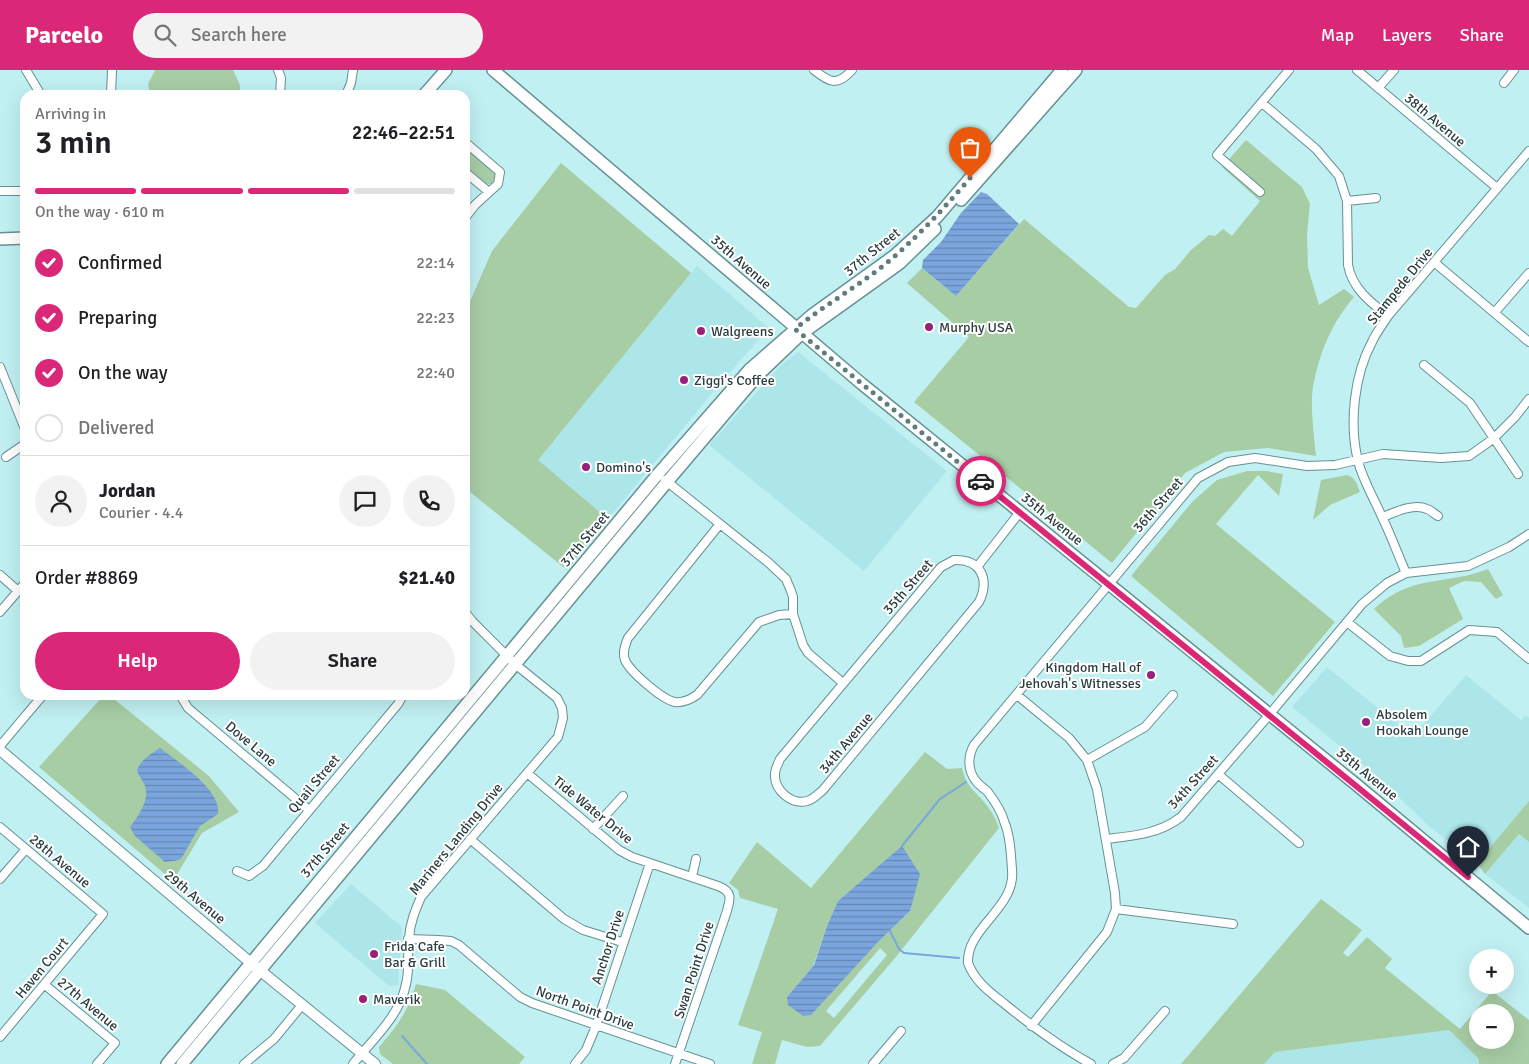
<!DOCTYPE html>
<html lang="en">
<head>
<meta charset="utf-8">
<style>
	:root { --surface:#fff; --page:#f2f2f2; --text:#202124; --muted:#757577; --line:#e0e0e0; --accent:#db2777 }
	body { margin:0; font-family:Signika,sans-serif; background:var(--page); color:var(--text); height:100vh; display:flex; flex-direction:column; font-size:19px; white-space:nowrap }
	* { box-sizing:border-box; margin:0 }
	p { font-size:16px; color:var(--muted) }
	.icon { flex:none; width:28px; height:28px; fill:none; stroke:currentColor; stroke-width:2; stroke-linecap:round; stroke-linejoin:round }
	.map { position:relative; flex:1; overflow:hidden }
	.panel { position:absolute; left:20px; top:20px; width:450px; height:610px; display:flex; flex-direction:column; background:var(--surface); border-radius:15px; box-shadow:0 5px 20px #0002 }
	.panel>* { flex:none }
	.fabs { position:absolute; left:1469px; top:879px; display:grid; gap:10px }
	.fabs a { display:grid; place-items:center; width:45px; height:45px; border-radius:50%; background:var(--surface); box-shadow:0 5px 20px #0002; font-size:25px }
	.pin { position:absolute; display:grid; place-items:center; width:42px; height:42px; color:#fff; margin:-51px -21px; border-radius:50% 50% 50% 0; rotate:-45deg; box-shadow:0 0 5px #0007 }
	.pin .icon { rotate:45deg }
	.courier { position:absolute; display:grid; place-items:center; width:50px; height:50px; margin:-25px; border:4px solid #db2777; border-radius:50%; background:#fff; color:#222; box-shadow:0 1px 6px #0007 }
	.headline em { font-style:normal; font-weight:600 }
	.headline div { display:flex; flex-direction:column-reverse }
	.headline { display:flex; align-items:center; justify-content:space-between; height:85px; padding:0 15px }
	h1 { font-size:32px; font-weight:600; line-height:38px }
	.bar { display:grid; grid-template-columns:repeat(4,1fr); gap:8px 5px; align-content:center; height:60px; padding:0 15px }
	.bar i { height:6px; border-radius:4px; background:var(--line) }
	.bar .active { background:var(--accent) }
	.bar p { grid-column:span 4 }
	.line { display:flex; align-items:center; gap:12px; padding:0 15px; border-top:1px solid var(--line) }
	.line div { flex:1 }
	.round { display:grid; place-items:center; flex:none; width:52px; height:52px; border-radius:26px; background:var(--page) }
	ol { padding:0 15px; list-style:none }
	li { display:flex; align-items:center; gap:15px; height:55px }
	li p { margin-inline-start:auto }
	li .icon { padding:5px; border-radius:50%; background:var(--accent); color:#fff; stroke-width:4 }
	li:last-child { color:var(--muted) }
	li i { width:28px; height:28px; border:2px solid var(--line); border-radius:50% }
	.action { display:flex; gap:10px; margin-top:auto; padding:10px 15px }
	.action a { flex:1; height:58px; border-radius:30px; background:var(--accent); color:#fff; font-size:20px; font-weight:600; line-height:58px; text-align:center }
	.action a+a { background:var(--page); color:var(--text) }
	header { display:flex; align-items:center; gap:30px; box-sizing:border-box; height:70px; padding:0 25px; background:var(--accent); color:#fff }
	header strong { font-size:24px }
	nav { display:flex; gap:28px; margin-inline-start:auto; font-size:18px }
	.search { width:350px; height:45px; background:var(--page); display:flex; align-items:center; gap:12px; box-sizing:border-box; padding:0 18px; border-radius:28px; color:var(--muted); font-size:19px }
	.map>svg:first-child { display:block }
</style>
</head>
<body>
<header>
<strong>Parcelo</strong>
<div class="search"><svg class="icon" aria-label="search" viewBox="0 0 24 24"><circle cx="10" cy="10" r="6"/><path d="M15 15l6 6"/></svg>Search here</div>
<nav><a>Map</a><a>Layers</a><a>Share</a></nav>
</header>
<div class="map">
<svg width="1529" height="994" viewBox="0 0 1529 994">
	<defs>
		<pattern id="water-rules" width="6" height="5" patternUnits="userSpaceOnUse" patternTransform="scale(1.25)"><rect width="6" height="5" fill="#7aa5dd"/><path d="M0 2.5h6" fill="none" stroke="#6488b5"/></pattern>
	</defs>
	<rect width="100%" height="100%" fill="#c1f0f2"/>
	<path fill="#ade6e9" d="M 697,196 L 769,258 L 718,316 L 608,449 L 537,390 Z
		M 798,282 L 947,401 L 864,501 L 709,375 L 781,295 Z
		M 1327,597 L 1413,666 L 1466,605 L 1521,650 L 1526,645 L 1529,648 L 1529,731 L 1477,793 L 1432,759 L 1379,708 L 1292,637 Z
		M 1519,764 L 1529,772 L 1529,838 L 1485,804 Z
		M 351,814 L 402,857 L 398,915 L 389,916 L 315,853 Z
		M 1449,960 L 1478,988 L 1479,994 L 1264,994 L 1275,982 Z"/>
	<path fill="#a7cda5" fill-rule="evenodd" d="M 155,0 L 233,0 L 240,15 L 240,25 L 150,25 L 148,14 Z
		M 1246,70 L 1302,117 L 1310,134 L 1307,164 L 1308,198 L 1319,235 L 1344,219 L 1354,227 C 1332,252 1319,284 1313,317 C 1310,336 1314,366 1316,386 L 1268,378 L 1224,382 L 1185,403 L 1112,493 L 914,332 L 969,267 L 907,213 L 922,198 L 956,226 L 1024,149 L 1129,237 L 1136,238 L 1165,205 L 1175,199 L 1191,180 L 1209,165 L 1215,166 L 1223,159 L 1232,166 L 1260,131 L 1222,97 Z
		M 465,78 L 495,103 L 497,108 L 493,114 L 486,114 L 465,97 Z
		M 561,93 L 691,203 L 538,390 L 608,449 L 567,500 L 465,418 L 465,243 L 492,181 Z
		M 1247,401 L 1266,401 L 1283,404 L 1279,426 L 1258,405 L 1216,454 L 1335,552 L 1273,626 L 1131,506 L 1192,432 L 1217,410 Z
		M 1347,405 C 1356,407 1357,415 1360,422 L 1330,435 L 1313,450 L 1321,410 Z
		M 1488,499 L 1503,525 L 1496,529 L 1481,512 L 1464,511 L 1449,518 L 1463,549 L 1419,576 L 1404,578 L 1401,566 L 1374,539 C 1412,503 1446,516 1488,499 Z
		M 104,625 L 109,625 L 209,706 L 239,742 L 202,763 L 173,811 L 39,697 Z
		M 925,682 L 947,699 L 962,698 C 967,720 977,721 988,737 C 993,743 996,750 999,758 L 895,888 L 820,976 L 807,977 L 782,970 L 775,994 L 752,994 L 762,962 L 738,955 L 778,839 L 740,828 L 738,820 L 729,813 L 757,772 L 811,818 ZM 902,777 L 910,841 L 877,873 L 787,927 L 813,896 L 827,856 L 838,831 ZM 880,878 L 887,885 L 834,948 L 826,941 Z
		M 1529,731 L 1529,772 L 1519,764 L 1485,804 L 1477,793 Z
		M 1321,829 L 1362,860 L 1343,883 L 1348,887 L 1367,867 L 1392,889 L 1385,898 L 1460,959 L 1492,921 L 1529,950 L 1529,994 L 1479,994 L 1478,988 L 1449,960 L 1275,982 L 1264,994 L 1181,994 ZM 1478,942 L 1505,942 L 1505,970 L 1478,970 Z
		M 416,914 L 445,920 L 525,987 L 519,994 L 393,994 L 380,984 L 379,977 C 398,955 407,943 416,914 Z"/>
	<path fill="url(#water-rules)" d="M 981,122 L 987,124 L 1019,154 L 956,226 L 922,198 L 923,190 L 941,172 L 961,143 Z
		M 160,678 C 177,691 222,720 218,744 L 200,756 L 181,789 L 174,791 L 165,792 L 135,766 L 130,757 C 138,746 150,730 145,716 C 143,711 139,706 137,701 C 140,690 151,684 160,678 Z
		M 902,776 L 920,804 L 910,841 L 877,873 L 811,945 L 803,946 L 788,935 L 787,927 L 814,895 L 827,856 L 838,831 Z"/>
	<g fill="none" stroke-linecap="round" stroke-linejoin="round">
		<path stroke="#7aa5dd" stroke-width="2" d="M 902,776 L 940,729 L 966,712
			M 890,861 L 899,879 L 904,883 L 959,888
			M 402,966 L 427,994"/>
		<g stroke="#659193" stroke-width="10">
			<path id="minor" d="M 26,0 L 41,25
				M 278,0 L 281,8 L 280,25
				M 814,0 C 829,12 837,17 852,0
				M 1357,0 L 1497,118
				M 1504,13 L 1514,0
				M 1378,18 L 1394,0
				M 111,25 L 112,0
				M 346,25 L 351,13 L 353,0
				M 1262,33 L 1316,79 L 1339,106 L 1347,131 L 1348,195 C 1352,218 1370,232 1388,246
				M 465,72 L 500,102 L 498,114 L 475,135 L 465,148
				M 465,102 L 489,122
				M 0,121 L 25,121
				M 1260,122 L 1217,85 L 1289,0
				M 1347,131 L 1376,128
				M 1434,192 L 1529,272
				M 1495,242 L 1529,203
				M 1424,295 L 1470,333 L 1518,404
				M 0,297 L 25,359
				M 6,387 L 25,374
				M 665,410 L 769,493 L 786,509 L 791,521 L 793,527 L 793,544 L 803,575 L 808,583 L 843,613
				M 1383,447 C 1395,442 1414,433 1427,439 C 1431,440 1434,444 1438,446
				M 720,454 L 628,568 C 625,575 622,583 625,590 C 630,602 663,630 675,632 C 683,633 691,629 697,625 L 759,552 L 779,545 L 793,544
				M 954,490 C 981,489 990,509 979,532 L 823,720 C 818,724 813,730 807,731 C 791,735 774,720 775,704 C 775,699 778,694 780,689 L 925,516 L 941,497 Z
				M 977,497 L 1020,442
				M 1406,503 C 1398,485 1391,465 1382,447 C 1374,428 1363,411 1358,391 C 1349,354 1354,305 1372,272 C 1376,263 1383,254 1388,246 L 1529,81
				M 0,505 L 18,521
				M 0,542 L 25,513
				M 1347,552 L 1390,586 L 1408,591 L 1421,591 L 1469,560 L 1497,562 L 1529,589
				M 180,625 L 188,638 L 309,740
				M 1017,625 L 1069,668 L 1087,690 L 1097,719 L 1115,823 L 1116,839 L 1107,862 L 1031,956
				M 0,676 L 43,625
				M 1087,690 L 1145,657 L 1173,625
				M 527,703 L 619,780 L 632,787 L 718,816 C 734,822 730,830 726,844 L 675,994
				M 1218,704 L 1299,773
				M 0,757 L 103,844 L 0,967
				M 593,759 L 623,726
				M 470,769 L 564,849 L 583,860 L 622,872
				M 1106,769 C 1133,766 1159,764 1181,747 L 1269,645 L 1362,534 L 1387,513 L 1406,503 L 1468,496 L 1509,477 L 1529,464
				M 237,801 L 249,806 L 263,796 L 398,634 L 403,625
				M 692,807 L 696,789
				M 0,809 L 26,779
				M 1116,839 L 1233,854
				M 408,869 L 438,870 L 451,871 L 459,875 L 520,927 L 532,933 L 710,994
				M 45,915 L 115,973 L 97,994
				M 244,994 L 274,969 L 302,935
				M 353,994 C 372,970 400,946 406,914 C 410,899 407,883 409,868 C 410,853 415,841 421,827 L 558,667 L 563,648 L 562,638 L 557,628 L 515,594 L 473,552 L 465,542
				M 575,994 L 586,980 L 596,956 L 650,793
				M 873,994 L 901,961
				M 1091,994 C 1060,977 1033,957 1006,935 C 991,923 975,912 968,893 C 966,858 1016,838 1012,800 C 1011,784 1010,765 1004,751 C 1001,740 994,730 987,721 C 983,718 979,715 976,711 C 967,700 968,686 974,675 L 1198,408 L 1228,392 L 1255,388 L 1307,396 L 1335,395 L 1383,384 L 1441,388 L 1469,386 L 1493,369 L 1515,347 L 1529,329
				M 1113,994 L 1124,988 L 1165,941"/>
		</g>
		<g stroke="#659193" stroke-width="12">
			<path id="tertiary" d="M 0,680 L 251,893 L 375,994"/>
		</g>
		<g stroke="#659193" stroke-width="14">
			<path id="secondary" d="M 493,0 L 862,314 L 1358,716 L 1529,858
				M 424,25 L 446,0
				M 961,130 L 1076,0
				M 0,169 L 25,168
				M 167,994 L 658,404 L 749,300 L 812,245 L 894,186 L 937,147 L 1062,0
				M 182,994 L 667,412 L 757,306 L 801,264 L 882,206 L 900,193 L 935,159"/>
		</g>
		<use href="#minor" stroke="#fff" stroke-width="8"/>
		<use href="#tertiary" stroke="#fff" stroke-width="10"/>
		<use href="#secondary" stroke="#fff" stroke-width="11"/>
	</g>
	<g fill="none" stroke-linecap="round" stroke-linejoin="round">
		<path stroke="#607d7e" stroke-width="5" stroke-dasharray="0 9" d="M 970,108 C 946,136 922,162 895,186 C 864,213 827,233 795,259 L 981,411"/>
		<path stroke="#db2777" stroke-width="6" d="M 981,411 L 1468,807"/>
	</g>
	<g fill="#97207b" stroke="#fff" stroke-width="2">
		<circle cx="929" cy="257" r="5"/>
		<circle cx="701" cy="261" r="5"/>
		<circle cx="684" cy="310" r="5"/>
		<circle cx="586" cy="397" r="5"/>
		<circle cx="1151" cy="605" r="5"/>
		<circle cx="1366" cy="652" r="5"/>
		<circle cx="374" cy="884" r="5"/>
		<circle cx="363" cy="929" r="5"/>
	</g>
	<g text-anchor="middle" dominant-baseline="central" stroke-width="4" stroke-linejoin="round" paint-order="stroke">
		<g font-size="14" fill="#2c3f40" stroke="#fff">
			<text transform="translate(1435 50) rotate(40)">38th Avenue</text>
			<text transform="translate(872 182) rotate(-39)">37th Street</text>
			<text transform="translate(741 192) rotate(41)">35th Avenue</text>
			<text transform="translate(1400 216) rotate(-51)">Stampede Drive</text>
			<text transform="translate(1158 435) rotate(-49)">36th Street</text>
			<text transform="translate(1052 449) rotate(39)">35th Avenue</text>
			<text transform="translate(585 469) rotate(-50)">37th Street</text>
			<text transform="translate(908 517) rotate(-49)">35th Street</text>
			<text transform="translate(846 673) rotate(-50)">34th Avenue</text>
			<text transform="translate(251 674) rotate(40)">Dove Lane</text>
			<text transform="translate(1367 704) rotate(39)">35th Avenue</text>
			<text transform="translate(1193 712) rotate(-48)">34th Street</text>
			<text transform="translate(314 714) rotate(-50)">Quail Street</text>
			<text transform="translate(593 740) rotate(39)">Tide Water Drive</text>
			<text transform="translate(456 769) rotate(-51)">Mariners Landing Drive</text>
			<text transform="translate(325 780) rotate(-50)">37th Street</text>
			<text transform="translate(60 791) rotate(40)">28th Avenue</text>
			<text transform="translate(195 827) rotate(40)">29th Avenue</text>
			<text transform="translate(608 877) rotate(-72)">Anchor Drive</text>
			<text transform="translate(42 898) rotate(-50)">Haven Court</text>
			<text transform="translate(694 900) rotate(-72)">Swan Point Drive</text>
			<text transform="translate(88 934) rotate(40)">27th Avenue</text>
			<text transform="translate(585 938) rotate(20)">North Point Drive</text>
		</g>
		<g font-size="14" fill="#2c3f40" stroke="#fff" text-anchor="start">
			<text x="939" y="257">Murphy USA</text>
			<text x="711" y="261">Walgreens</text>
			<text x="694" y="310">Ziggi's Coffee</text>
			<text x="596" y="397">Domino's</text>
			<text x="1141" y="597" text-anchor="end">Kingdom Hall of<tspan x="1141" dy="16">Jehovah's Witnesses</tspan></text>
			<text x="1376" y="644">Absolem<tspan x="1376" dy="16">Hookah Lounge</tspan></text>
			<text x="384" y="876">Frida Cafe<tspan x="384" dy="16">Bar &amp; Grill</tspan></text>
			<text x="373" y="929">Maverik</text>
		</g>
	</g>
</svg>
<div class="fabs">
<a>+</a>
<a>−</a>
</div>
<div class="pin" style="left:970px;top:108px;background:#ea580c"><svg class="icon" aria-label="bag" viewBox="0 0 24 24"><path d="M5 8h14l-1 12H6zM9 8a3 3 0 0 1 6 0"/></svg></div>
<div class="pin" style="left:1468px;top:807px;background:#1f2937"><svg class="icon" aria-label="home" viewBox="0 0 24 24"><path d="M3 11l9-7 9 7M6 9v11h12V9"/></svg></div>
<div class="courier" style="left:981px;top:411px"><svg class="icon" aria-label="car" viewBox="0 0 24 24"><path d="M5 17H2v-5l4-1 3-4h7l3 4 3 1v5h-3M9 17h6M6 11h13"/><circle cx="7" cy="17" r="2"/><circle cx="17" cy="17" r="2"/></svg></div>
<section class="panel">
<div class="headline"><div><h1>3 min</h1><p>Arriving in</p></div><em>22:46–22:51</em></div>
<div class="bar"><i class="active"></i><i class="active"></i><i class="active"></i><i></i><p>On the way · 610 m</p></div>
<ol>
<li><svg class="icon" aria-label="check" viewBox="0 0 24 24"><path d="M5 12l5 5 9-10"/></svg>Confirmed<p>22:14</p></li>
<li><svg class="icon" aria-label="check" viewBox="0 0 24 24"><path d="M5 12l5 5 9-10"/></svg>Preparing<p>22:23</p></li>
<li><svg class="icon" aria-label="check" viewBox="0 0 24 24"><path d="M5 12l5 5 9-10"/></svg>On the way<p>22:40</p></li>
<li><i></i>Delivered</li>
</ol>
<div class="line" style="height:90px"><a class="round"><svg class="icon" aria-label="person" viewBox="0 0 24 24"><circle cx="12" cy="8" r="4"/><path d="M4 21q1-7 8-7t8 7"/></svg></a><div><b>Jordan</b><p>Courier · 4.4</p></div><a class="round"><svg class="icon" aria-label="chat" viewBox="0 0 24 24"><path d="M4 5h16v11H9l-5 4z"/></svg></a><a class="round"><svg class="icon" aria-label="phone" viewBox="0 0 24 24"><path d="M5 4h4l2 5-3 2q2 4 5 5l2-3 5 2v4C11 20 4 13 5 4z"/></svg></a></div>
<div class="line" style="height:65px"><div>Order #8869</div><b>$21.40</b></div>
<div class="action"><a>Help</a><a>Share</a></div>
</section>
</div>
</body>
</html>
